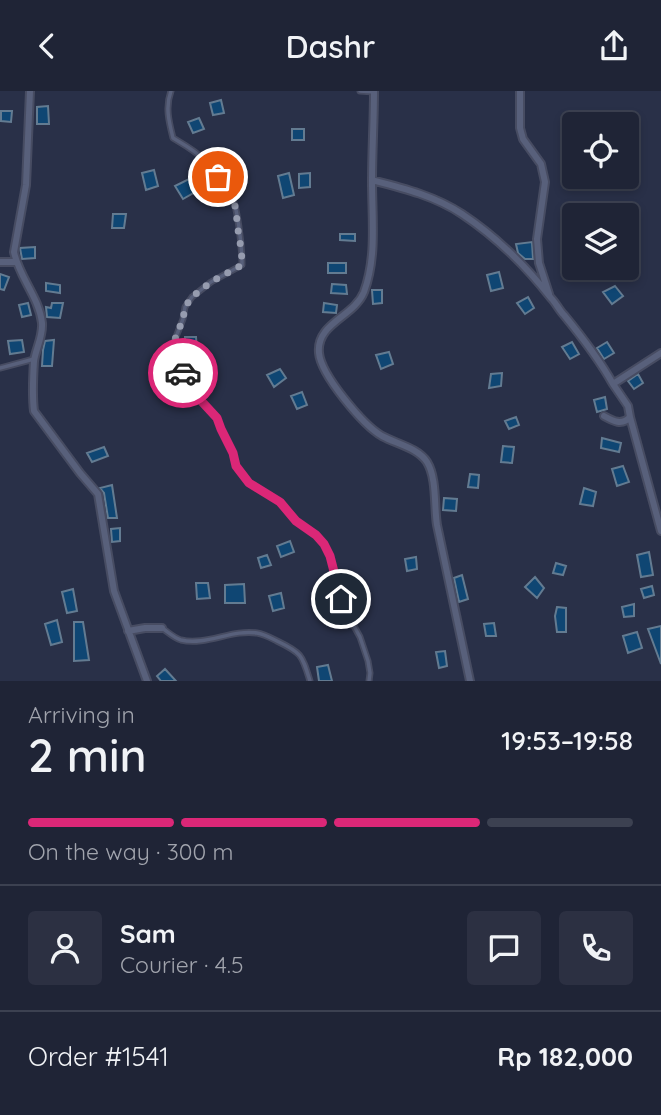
<!DOCTYPE html>
<html lang="en">
<head>
<meta charset="utf-8">
<style>
	:root { --surface:#1f2436; --page:#2c3042; --text:#f1f3f6; --muted:#a1a4ad; --line:#3c4151; --accent:#db2777 }
	body { margin:0; font-family:Quicksand,sans-serif; background:var(--page); color:var(--text); height:100vh; display:flex; flex-direction:column; font-size:26px; white-space:nowrap }
	* { box-sizing:border-box; margin:0 }
	p { font-size:23px; color:var(--muted) }
	.icon { flex:none; width:38px; height:38px; fill:none; stroke:currentColor; stroke-width:2; stroke-linecap:round; stroke-linejoin:round }
	.map { position:relative; height:590px; overflow:hidden }
	.drawer { display:flex; flex-direction:column; background:var(--surface); flex:1 }
	.drawer>* { flex:none }
	.controls { position:absolute; left:562px; top:21px; display:grid; gap:14px }
	.controls a { display:grid; place-items:center; width:77px; height:77px; border-radius:7px; background:var(--surface); box-shadow:0 4px 10px #0003,0 0 0 2px var(--line); font-size:35px }
	.pin { position:absolute; display:grid; place-items:center; width:60px; height:60px; color:#fff; margin:-30px; border:4px solid #fff; border-radius:50%; box-shadow:0 2px 7px #0007 }
	.courier { position:absolute; display:grid; place-items:center; width:70px; height:70px; margin:-35px; border:5px solid #db2777; border-radius:50%; background:#fff; color:#222; box-shadow:0 2px 9px #0007 }
	.headline em { font-style:normal; font-weight:600 }
	.headline div { display:flex; flex-direction:column-reverse }
	.headline { display:flex; align-items:center; justify-content:space-between; height:119px; padding:0 28px }
	h1 { font-size:46px; font-weight:600; line-height:52px }
	.bar { display:grid; grid-template-columns:repeat(4,1fr); gap:10px 7px; align-content:center; height:84px; padding:0 28px }
	.bar i { height:9px; border-radius:5px; background:var(--line) }
	.bar .on { background:var(--accent) }
	.bar p { grid-column:span 4 }
	.line { display:flex; align-items:center; gap:18px; padding:0 28px; border-top:2px solid var(--line) }
	.line div { flex:1 }
	.round { display:grid; place-items:center; flex:none; width:74px; height:74px; border-radius:7px; background:var(--page) }
	header { display:flex; justify-content:space-between; align-items:center; height:91px; padding:0 28px; background:var(--surface); font-size:32px; font-weight:600 }
	.map>svg:first-child { display:block }
</style>
</head>
<body>
<header><svg class="icon" aria-label="back" viewBox="0 0 24 24"><path d="M15 5l-7 7 7 7"/></svg>Dashr<svg class="icon" aria-label="share" viewBox="0 0 24 24"><path d="M12 15V3M7 8l5-5 5 5M5 13v7h14v-7"/></svg></header>
<div class="map">
<svg width="661" height="590" viewBox="0 0 661 590">
	<rect width="100%" height="100%" fill="#293048"/>
	<path fill="#0f4673" stroke="#637b91" stroke-width="2" d="M 221,9 L 224,22 L 213,24 L 210,12 Z
		M 48,15 L 49,33 L 37,33 L 37,16 Z
		M 1,20 L 12,20 L 11,31 L 1,30 Z
		M 199,27 L 204,38 L 193,42 L 188,31 Z
		M 292,38 L 304,38 L 304,49 L 292,49 Z
		M 154,79 L 158,95 L 146,99 L 142,82 Z
		M 289,82 L 294,104 L 283,107 L 278,85 Z
		M 310,82 L 310,96 L 299,97 L 299,83 Z
		M 189,88 L 195,101 L 183,108 L 175,95 Z
		M 212,98 L 213,106 L 201,109 L 198,102 Z
		M 113,123 L 126,123 L 124,137 L 112,137 Z
		M 340,143 L 355,143 L 355,150 L 340,149 Z
		M 532,151 L 533,168 L 525,168 L 518,162 L 516,153 Z
		M 35,156 L 35,167 L 22,168 L 20,157 Z
		M 328,172 L 346,172 L 346,182 L 328,182 Z
		M 499,181 L 503,197 L 491,200 L 487,184 Z
		M 0,183 L 9,186 L 4,199 L 0,198 Z
		M 46,192 L 60,194 L 60,202 L 46,200 Z
		M 332,193 L 346,194 L 347,203 L 331,202 Z
		M 615,195 L 623,205 L 612,213 L 603,201 Z
		M 372,199 L 382,199 L 382,212 L 373,213 Z
		M 528,206 L 534,217 L 525,223 L 517,212 Z
		M 28,212 L 31,224 L 22,226 L 19,214 Z
		M 52,212 L 63,212 L 60,227 L 47,226 L 46,216 L 51,217 Z
		M 324,212 L 337,214 L 336,222 L 323,221 Z
		M 185,246 L 196,246 L 197,259 L 185,260 Z
		M 22,249 L 24,261 L 10,263 L 8,250 Z
		M 54,249 L 52,275 L 42,275 L 43,259 L 45,250 Z
		M 572,251 L 579,263 L 570,268 L 562,256 Z
		M 607,251 L 614,262 L 604,268 L 597,257 Z
		M 389,261 L 393,273 L 381,278 L 376,264 Z
		M 280,278 L 286,287 L 274,296 L 267,284 Z
		M 502,282 L 501,295 L 489,297 L 491,283 Z
		M 638,283 L 643,292 L 634,298 L 628,290 Z
		M 302,301 L 307,314 L 297,318 L 291,305 Z
		M 605,306 L 607,318 L 597,321 L 594,309 Z
		M 516,326 L 519,334 L 509,338 L 505,330 Z
		M 602,347 L 621,352 L 619,361 L 601,357 Z
		M 503,355 L 514,356 L 512,372 L 501,371 Z
		M 104,356 L 108,365 L 92,371 L 87,362 Z
		M 623,375 L 629,391 L 617,395 L 612,378 Z
		M 470,383 L 479,384 L 478,397 L 468,396 Z
		M 112,394 L 117,427 L 108,427 L 104,402 L 100,397 Z
		M 584,397 L 596,401 L 593,415 L 580,413 Z
		M 444,407 L 457,408 L 456,420 L 443,419 Z
		M 120,437 L 120,450 L 112,451 L 111,438 Z
		M 290,450 L 294,461 L 281,466 L 277,455 Z
		M 649,461 L 653,484 L 641,486 L 637,464 Z
		M 267,464 L 271,474 L 261,477 L 258,467 Z
		M 416,466 L 417,478 L 407,480 L 405,468 Z
		M 556,472 L 566,475 L 563,484 L 553,482 Z
		M 462,484 L 468,508 L 459,511 L 454,487 Z
		M 535,486 L 544,497 L 537,507 L 525,496 Z
		M 196,492 L 208,492 L 210,507 L 197,508 Z
		M 244,493 L 245,512 L 225,512 L 225,494 Z
		M 652,495 L 654,504 L 644,507 L 641,498 Z
		M 73,498 L 77,520 L 67,522 L 62,501 Z
		M 281,502 L 284,517 L 273,520 L 269,505 Z
		M 634,513 L 634,525 L 624,526 L 622,516 Z
		M 557,516 L 566,517 L 566,541 L 557,541 L 555,525 Z
		M 339,517 L 343,528 L 327,534 L 324,522 Z
		M 57,529 L 62,551 L 51,554 L 45,533 Z
		M 74,531 L 83,531 L 89,569 L 74,570 Z
		M 494,532 L 496,545 L 486,545 L 484,533 Z
		M 661,535 L 661,573 L 648,538 Z
		M 637,541 L 642,557 L 628,562 L 623,545 Z
		M 445,560 L 447,575 L 439,577 L 436,561 Z
		M 328,574 L 332,590 L 319,590 L 317,576 Z
		M 165,578 L 176,590 L 161,590 L 157,585 Z"/>
	<g fill="none" stroke-linecap="round" stroke-linejoin="round">
		<g stroke="#474c62" stroke-width="7">
			<path id="service" d="M 171,0 C 165,16 169,31 173,47 C 183,53 196,60 204,69 C 206,72 208,76 210,79 C 216,86 224,91 229,99 C 238,113 242,157 242,174 L 211,191 L 192,206 L 185,216 L 183,228 L 172,256 L 193,301 L 217,327 L 221,338 L 233,362 L 236,375 L 249,392 L 280,411 L 296,430 L 316,444 L 324,453 L 330,465 L 341,508 L 349,526 L 360,546 L 368,570 L 370,582 L 369,590
				M 360,0 L 374,1
				M 0,277 L 34,268
				M 162,537 C 168,541 174,547 181,549 C 206,555 232,538 257,542 C 264,543 271,547 277,550 C 302,562 302,564 310,590"/>
		</g>
		<g stroke="#474c62" stroke-width="10">
			<path id="minor" d="M 30,0 L 26,94 L 14,161 C 19,186 39,206 42,232 C 43,246 36,257 34,270 C 33,286 32,304 34,320 L 80,382 L 98,403 L 114,500 L 147,590
				M 374,0 C 374,30 372,60 372,90 C 372,127 377,166 364,201 C 354,226 316,232 319,262 C 321,284 363,334 382,345 C 397,353 418,357 427,371 C 437,387 434,416 437,434 C 448,486 459,538 470,590
				M 520,0 L 520,37 L 523,48 L 541,73 L 545,91 L 537,148 L 539,172 L 549,203
				M 372,89 C 403,97 435,105 462,123 C 495,145 526,175 551,207 C 556,212 559,219 564,224 C 582,246 599,268 613,293 L 661,262
				M 0,171 L 16,171
				M 604,325 C 613,330 622,335 630,326 L 628,315 L 613,293
				M 630,326 L 661,440
				M 128,540 L 145,537 L 162,537"/>
		</g>
		<use href="#service" stroke="#58607b" stroke-width="3.5"/>
		<use href="#minor" stroke="#58607b" stroke-width="6"/>
	</g>
	<g fill="none" stroke-linecap="round" stroke-linejoin="round">
		<path stroke="#969caf" stroke-width="7" stroke-dasharray="0 12.6" d="M 183,282 L 172,256 L 183,228 L 185,216 L 192,206 L 211,191 L 242,174 C 242,162 240,151 238,139 C 235,114 237,107 218,86"/>
		<path stroke="#db2777" stroke-width="9" d="M 183,282 L 193,301 L 217,327 L 221,338 L 233,362 L 236,375 L 249,392 L 280,411 L 296,430 L 316,444 L 324,453 L 330,465 L 341,508"/>
	</g>
</svg>
<div class="controls">
<a><svg class="icon" aria-label="locate" viewBox="0 0 24 24"><circle cx="12" cy="12" r="6"/><path d="M12 2v4M12 18v4M2 12h4M18 12h4"/></svg></a>
<a><svg class="icon" aria-label="layers" viewBox="0 0 24 24"><path d="M12 4l9 5-9 5-9-5zM3 14l9 5 9-5"/></svg></a>
</div>
<div class="pin" style="left:218px;top:86px;background:#ea580c"><svg class="icon" aria-label="bag" viewBox="0 0 24 24"><path d="M5 8h14l-1 12H6zM9 8a3 3 0 0 1 6 0"/></svg></div>
<div class="pin" style="left:341px;top:508px;background:#1f2937"><svg class="icon" aria-label="home" viewBox="0 0 24 24"><path d="M3 11l9-7 9 7M6 9v11h12V9"/></svg></div>
<div class="courier" style="left:183px;top:282px"><svg class="icon" aria-label="car" viewBox="0 0 24 24"><path d="M5 17H2v-5l4-1 3-4h7l3 4 3 1v5h-3M9 17h6M6 11h13"/><circle cx="7" cy="17" r="2"/><circle cx="17" cy="17" r="2"/></svg></div>
</div>
<section class="drawer">
<div class="headline"><div><h1>2 min</h1><p>Arriving in</p></div><em>19:53–19:58</em></div>
<div class="bar"><i class="on"></i><i class="on"></i><i class="on"></i><i></i><p>On the way · 300 m</p></div>
<div class="line" style="height:126px"><a class="round"><svg class="icon" aria-label="person" viewBox="0 0 24 24"><circle cx="12" cy="8" r="4"/><path d="M4 21q1-7 8-7t8 7"/></svg></a><div><b>Sam</b><p>Courier · 4.5</p></div><a class="round"><svg class="icon" aria-label="chat" viewBox="0 0 24 24"><path d="M4 5h16v11H9l-5 4z"/></svg></a><a class="round"><svg class="icon" aria-label="phone" viewBox="0 0 24 24"><path d="M5 4h4l2 5-3 2q2 4 5 5l2-3 5 2v4C11 20 4 13 5 4z"/></svg></a></div>
<div class="line" style="height:91px"><div>Order #1541</div><b>Rp 182,000</b></div>
</section>
</body>
</html>
